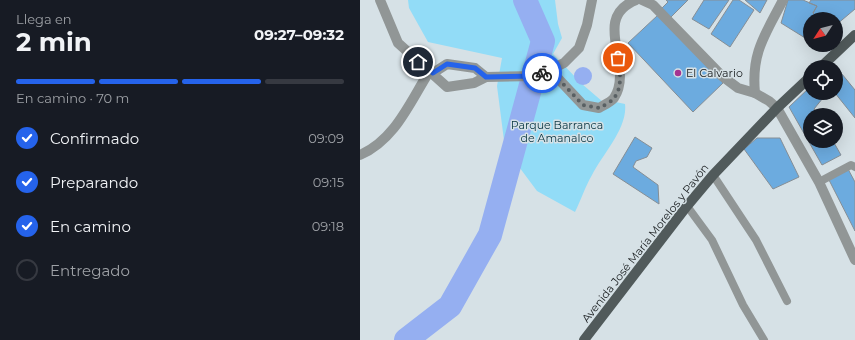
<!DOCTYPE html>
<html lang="es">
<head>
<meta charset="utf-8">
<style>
	:root { --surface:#171b24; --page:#242831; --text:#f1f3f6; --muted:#9ea1a6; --line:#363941; --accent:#2563eb }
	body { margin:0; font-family:Montserrat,sans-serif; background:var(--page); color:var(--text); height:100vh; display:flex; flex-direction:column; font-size:15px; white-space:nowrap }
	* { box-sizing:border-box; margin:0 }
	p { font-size:13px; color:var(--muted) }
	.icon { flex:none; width:22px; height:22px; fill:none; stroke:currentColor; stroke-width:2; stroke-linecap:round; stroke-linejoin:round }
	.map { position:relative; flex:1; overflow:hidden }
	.side { display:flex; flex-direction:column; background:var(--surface); width:360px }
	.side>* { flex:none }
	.needle { width:26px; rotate:234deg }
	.tools { position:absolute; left:443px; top:12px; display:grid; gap:8px }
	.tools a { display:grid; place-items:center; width:40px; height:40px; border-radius:50%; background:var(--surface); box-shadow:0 4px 16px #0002; font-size:20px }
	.pin { position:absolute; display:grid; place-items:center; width:34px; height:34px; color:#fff; margin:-17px; border:2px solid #fff; border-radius:50%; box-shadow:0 1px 4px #0007 }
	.courier { position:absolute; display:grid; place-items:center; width:40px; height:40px; margin:-20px; border:3px solid #2563eb; border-radius:50%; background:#fff; color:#222; box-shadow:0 1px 5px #0007 }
	.overview em { font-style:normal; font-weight:700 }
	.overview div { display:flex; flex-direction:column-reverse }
	.overview { display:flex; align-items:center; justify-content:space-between; height:68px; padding:0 16px }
	h1 { font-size:26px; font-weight:700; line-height:30px }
	.bar { display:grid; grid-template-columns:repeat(4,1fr); gap:6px 4px; align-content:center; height:48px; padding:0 16px }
	.bar i { height:5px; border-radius:3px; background:var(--line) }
	.bar .current { background:var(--accent) }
	.bar p { grid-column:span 4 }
	ol { padding:0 16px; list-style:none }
	li { display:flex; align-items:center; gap:12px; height:44px }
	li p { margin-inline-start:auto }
	li .icon { padding:4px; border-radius:50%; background:var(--accent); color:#fff; stroke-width:4 }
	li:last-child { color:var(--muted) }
	li i { width:22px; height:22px; border:2px solid var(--line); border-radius:50% }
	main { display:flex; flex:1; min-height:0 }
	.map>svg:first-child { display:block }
</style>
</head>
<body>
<main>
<section class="side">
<div class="overview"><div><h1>2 min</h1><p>Llega en</p></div><em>09:27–09:32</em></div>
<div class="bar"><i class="current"></i><i class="current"></i><i class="current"></i><i></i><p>En camino · 70 m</p></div>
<ol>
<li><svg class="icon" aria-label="check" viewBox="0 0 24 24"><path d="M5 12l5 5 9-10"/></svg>Confirmado<p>09:09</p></li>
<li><svg class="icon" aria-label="check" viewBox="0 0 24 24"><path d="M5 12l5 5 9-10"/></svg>Preparando<p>09:15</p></li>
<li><svg class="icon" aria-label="check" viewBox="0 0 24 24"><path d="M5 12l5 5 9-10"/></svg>En camino<p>09:18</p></li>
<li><i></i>Entregado</li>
</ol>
</section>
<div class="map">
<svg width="495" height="340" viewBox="0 0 495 340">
	<rect width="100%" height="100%" fill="#d6e1e6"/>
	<path fill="#92dcf7" d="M 48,0 L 195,0 L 198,24 L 202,38 L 193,54 L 222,84 L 243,102 L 251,101 L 265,104 C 268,128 242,155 232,175 C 225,187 221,200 215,212 L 177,191 L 145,148 L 137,86 L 142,58 L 68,42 L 49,8 Z"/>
	<path fill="#95aff1" d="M214 76a9 9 0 1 1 18 0a9 9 0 1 1-18 0Z"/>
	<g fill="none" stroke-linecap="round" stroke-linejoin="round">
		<path stroke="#95aff1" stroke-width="24" d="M 46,340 L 90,306 L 130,235 L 183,41 L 165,0"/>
	</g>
	<path fill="#6cabdf" stroke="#868e95" d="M 306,0 L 328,0 L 310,18 L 301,9 L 308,2 Z
		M 344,0 L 369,0 L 349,29 L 332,19 Z
		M 373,0 L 379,0 L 394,10 L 370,47 L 351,34 Z
		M 385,0 L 407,0 L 400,13 Z
		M 428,0 L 443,0 L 457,6 L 453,13 L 459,19 L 450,19 L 450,41 L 421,23 Z
		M 451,0 L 495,0 L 495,9 L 476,25 L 476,19 L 459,19 L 453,13 L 457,6 L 449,3 Z
		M 298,15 L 363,83 L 333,112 L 268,43 Z
		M 473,63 L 495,90 L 495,118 L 475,93 L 476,67 L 468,67 Z
		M 450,87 L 450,93 L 467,93 L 454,109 L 458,115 L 450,115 L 450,141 L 473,141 L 481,155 L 462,165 L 429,107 Z
		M 275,137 L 292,148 L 287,157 L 276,161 L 273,167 L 298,185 L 299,204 L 253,174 Z
		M 397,138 L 420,138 L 439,177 L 413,189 L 384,149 Z
		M 488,169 L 495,182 L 495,231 L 469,180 Z"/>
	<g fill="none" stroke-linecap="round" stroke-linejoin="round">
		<path stroke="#919696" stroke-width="8" d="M 353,175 L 396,240 L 427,301
			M 459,182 L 491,165 L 495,167
			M 327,206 L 352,240 L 383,305 L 404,340"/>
		<path stroke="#919696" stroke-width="10" d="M 282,0 L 293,5 L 362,76 L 378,88 L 395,93
			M 190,70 L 223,105 L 239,108 C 244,105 251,102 254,98 C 275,67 230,18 276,0
			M 0,155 C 35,140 50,102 69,72"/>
		<path stroke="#919696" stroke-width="10" d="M 20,0 L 38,43 L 87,87 L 114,83 L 126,77 L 177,76 L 204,63 L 219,48 L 227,25 L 232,0
			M 423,0 C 405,35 391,53 395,93 L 409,101 L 417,108 L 459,182 L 495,260
			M 73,73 L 87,64 L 115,68 L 126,77"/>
		<path stroke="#515a5b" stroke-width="10" d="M 461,67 L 495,35
			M 224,340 L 327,206 L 353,175 L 417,108 L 450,77"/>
	</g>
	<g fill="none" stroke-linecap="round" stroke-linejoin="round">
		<path stroke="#596063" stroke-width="4" stroke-dasharray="0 7.2" d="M 182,73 L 190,70 L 223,105 L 239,108 C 243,106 250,103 253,99 C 263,89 260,70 258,58"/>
		<path stroke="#2563eb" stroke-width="5" d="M 58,62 L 73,73 L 87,64 L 115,68 L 126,77 L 177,76 L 182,73"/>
	</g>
	<circle fill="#a53491" stroke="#d6e1e6" stroke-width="1.5" cx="318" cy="73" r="4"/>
	<g text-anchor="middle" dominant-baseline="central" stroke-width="3" stroke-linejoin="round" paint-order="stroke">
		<g font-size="11" fill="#161a1c" stroke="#d6e1e6" text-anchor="start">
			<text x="326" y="73">El Calvario</text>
		</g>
		<g font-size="11" fill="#073542" stroke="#d6e1e6">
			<text x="197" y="125">Parque Barranca<tspan x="197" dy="13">de Amanalco</tspan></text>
		</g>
		<g font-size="11" fill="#161a1c" stroke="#d6e1e6">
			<text transform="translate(285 243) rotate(-52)">Avenida José María Morelos y Pavón</text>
		</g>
	</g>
</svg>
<div class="tools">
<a><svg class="needle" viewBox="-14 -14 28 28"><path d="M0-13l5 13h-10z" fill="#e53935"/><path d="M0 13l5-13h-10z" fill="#9ea1a6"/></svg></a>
<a><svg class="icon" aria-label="locate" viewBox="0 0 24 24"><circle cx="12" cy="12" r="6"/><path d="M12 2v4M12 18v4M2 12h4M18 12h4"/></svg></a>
<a><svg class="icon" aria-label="layers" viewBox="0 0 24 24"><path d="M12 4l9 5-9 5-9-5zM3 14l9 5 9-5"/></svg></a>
</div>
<div class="pin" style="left:258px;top:58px;background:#ea580c"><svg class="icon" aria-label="bag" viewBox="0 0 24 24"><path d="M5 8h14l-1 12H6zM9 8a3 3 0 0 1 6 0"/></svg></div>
<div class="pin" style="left:58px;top:62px;background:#1f2937"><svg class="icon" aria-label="home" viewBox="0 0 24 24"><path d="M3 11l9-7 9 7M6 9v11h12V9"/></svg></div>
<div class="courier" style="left:182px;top:73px"><svg class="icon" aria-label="bike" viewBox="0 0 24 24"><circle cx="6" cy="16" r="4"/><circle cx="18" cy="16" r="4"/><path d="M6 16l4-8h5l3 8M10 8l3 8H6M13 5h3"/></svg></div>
</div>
</main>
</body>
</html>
